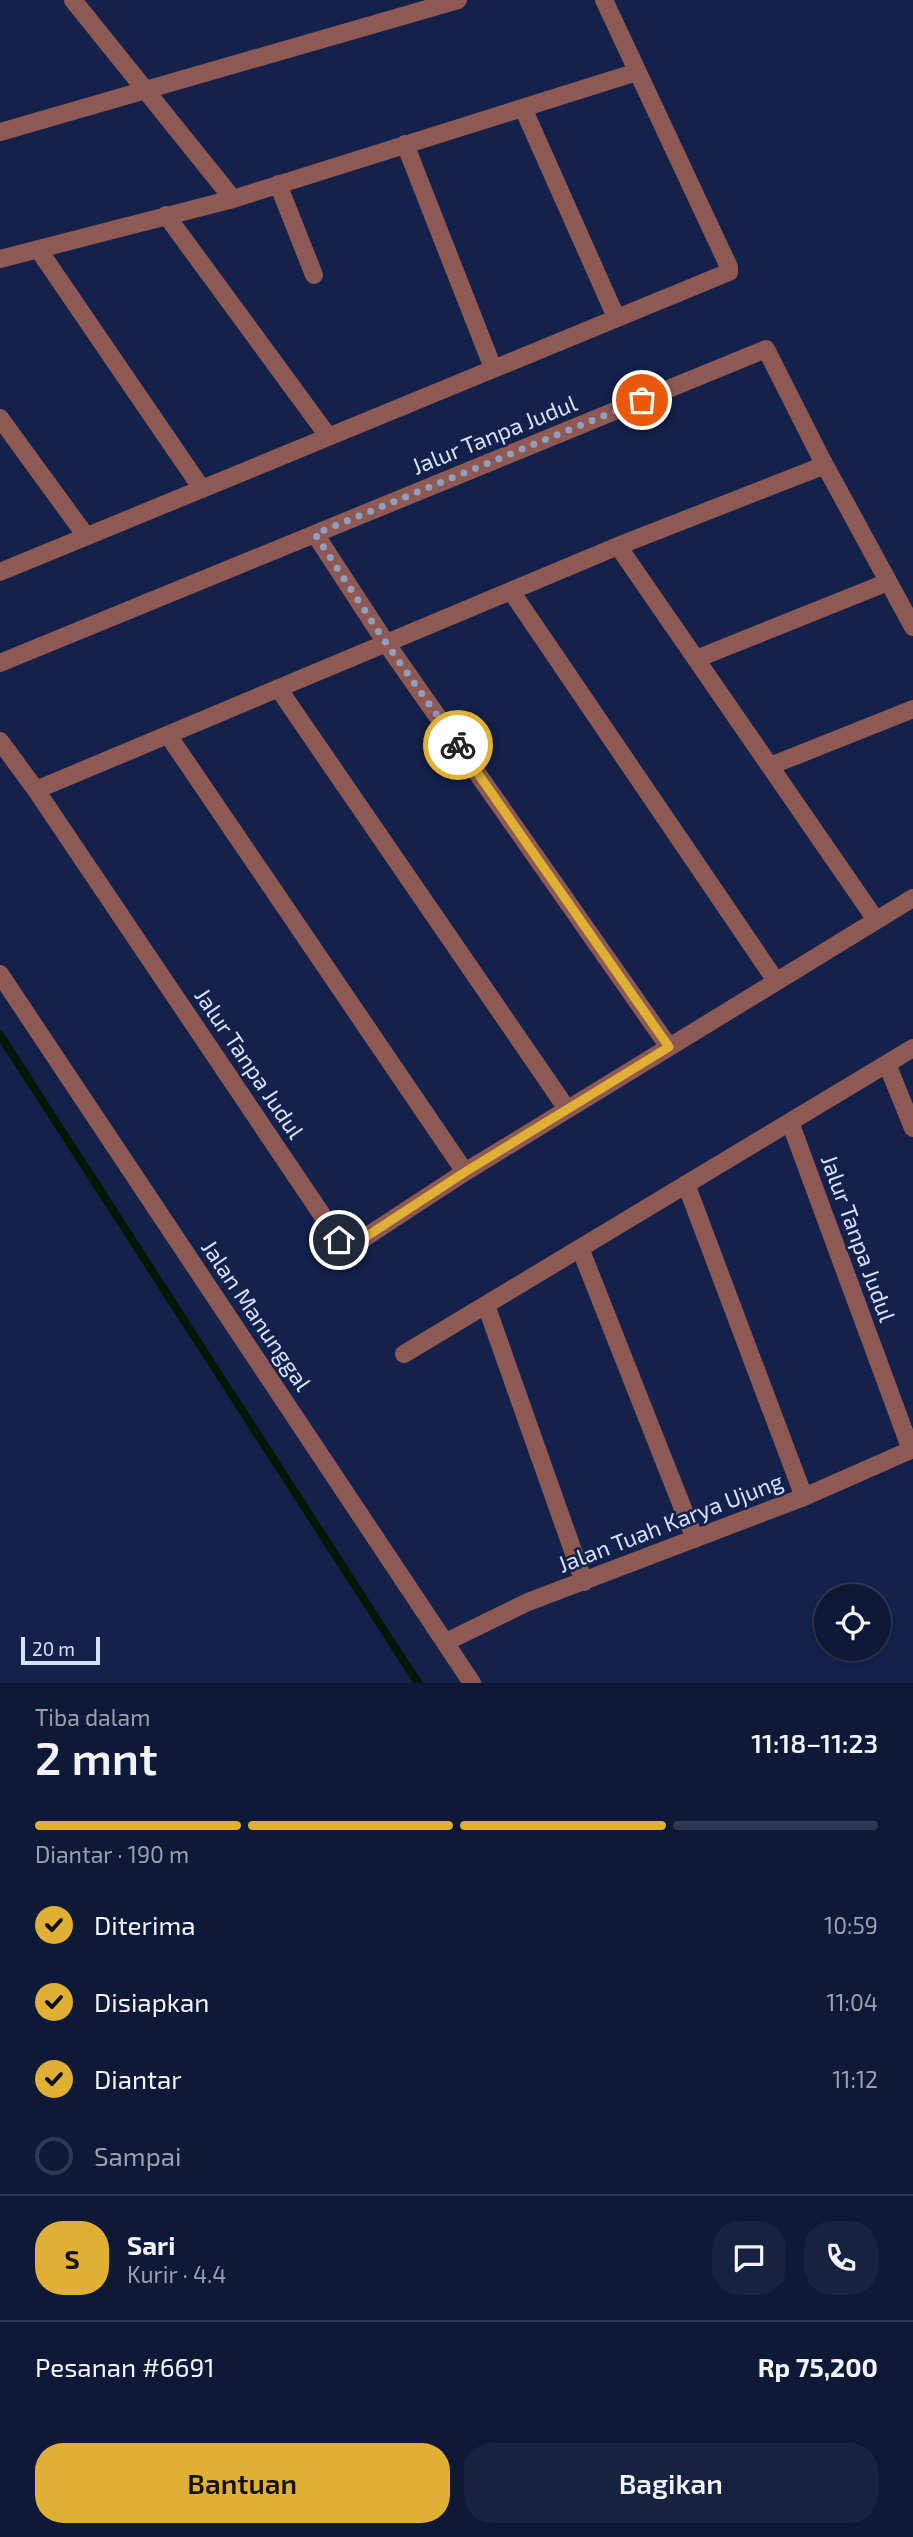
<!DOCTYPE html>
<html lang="id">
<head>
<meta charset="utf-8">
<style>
	:root { --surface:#0e1938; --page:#172240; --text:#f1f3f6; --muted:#9ba0ae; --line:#2e3853; --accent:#dfb034 }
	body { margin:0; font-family:"Exo 2",sans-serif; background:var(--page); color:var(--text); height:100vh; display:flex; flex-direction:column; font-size:26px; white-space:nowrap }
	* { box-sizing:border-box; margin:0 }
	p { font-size:23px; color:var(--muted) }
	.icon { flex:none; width:38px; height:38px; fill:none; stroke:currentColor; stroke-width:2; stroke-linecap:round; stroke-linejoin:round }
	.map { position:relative; height:1683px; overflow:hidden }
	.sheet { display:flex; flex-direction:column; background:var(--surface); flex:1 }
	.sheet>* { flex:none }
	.tools { position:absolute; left:814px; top:1584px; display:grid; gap:14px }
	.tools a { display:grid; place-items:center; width:77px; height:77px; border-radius:50%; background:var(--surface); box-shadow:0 2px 5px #0004,0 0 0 2px var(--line); font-size:35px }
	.scale { position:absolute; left:21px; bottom:18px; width:79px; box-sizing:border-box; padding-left:7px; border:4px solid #d5e1fd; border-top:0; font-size:19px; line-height:24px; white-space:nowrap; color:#d5e1fd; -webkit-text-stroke:5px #13214b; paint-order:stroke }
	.pin { position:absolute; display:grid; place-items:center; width:60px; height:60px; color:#fff; margin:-30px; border:4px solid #fff; border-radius:50%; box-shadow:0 2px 7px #0007 }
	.courier { position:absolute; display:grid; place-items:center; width:70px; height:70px; margin:-35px; border:5px solid #dfb034; border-radius:50%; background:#fff; color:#222; box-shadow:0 2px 9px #0007 }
	.overview em { font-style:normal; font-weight:600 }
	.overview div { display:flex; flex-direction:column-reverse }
	.overview { display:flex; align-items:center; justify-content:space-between; height:119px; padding:0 35px }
	h1 { font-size:46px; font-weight:600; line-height:52px }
	.bar { display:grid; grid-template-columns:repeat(4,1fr); gap:10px 7px; align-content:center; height:84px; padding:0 35px }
	.bar i { height:9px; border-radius:5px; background:var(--line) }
	.bar .active { background:var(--accent) }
	.bar p { grid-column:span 4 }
	.line { display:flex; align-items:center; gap:18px; padding:0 35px; border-top:2px solid var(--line) }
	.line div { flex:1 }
	.round { display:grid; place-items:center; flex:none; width:74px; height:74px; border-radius:28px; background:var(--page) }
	ol { padding:0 35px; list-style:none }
	li { display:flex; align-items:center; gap:21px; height:77px }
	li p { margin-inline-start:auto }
	li .icon { padding:7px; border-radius:50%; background:var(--accent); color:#111; stroke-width:4 }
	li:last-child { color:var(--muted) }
	li i { width:38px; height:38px; border:4px solid var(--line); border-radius:50% }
	.action { display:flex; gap:14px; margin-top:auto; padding:14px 35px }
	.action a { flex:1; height:80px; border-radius:28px; background:var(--accent); color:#111; font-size:28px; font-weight:600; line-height:80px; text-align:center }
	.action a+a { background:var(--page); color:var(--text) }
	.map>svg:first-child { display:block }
</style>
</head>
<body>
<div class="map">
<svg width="913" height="1683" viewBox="0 0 913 1683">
	<rect width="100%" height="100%" fill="#13214b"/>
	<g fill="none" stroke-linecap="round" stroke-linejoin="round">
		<path stroke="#001701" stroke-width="8" d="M 0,1035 L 418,1683"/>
		<path stroke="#8f5953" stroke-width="18" d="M 73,0 L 233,199
			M 523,108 L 616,317
			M 0,132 L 458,0
			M 405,144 L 493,368
			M 278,184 L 314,275
			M 166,215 L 328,436
			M 38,249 L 202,489
			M 0,259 L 233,199 L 637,72
			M 0,418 L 86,536
			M 315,534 L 386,643 L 669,1047
			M 618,546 L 876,920
			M 0,572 L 729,272 L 729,267 L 604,0
			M 511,591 L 776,981
			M 696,659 L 888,582
			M 0,663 L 766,349 L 821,458 L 913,627
			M 278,688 L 567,1109
			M 168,735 L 465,1172
			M 0,741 L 36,790 L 339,1240 L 346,1245 L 355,1244 L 465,1172 L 913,898
			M 770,766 L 913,709
			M 36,790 L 618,546 L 825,465
			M 0,974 L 472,1683
			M 887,1064 L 913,1128
			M 790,1122 L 911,1450
			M 686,1184 L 804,1497
			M 580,1248 L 695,1539
			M 486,1305 L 584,1582
			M 404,1354 L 913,1048
			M 446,1642 L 528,1602 L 804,1497 L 913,1449"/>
	</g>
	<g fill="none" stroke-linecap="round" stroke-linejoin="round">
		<path stroke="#919ebf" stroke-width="7" stroke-dasharray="0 12.6" d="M 458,745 L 386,643 L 315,534 L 642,400"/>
		<path stroke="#dfb034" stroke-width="9" d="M 339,1240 L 346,1245 L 355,1244 L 465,1172 L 669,1047 L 458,745"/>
	</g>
	<g text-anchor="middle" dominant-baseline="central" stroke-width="5" stroke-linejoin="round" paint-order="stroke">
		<g font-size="23" fill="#d5e1fd" stroke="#13214b">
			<text transform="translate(494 434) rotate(-22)">Jalur Tanpa Judul</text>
			<text transform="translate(250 1063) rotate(56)">Jalur Tanpa Judul</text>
			<text transform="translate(859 1238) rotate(70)">Jalur Tanpa Judul</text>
			<text transform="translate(257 1315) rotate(56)">Jalan Manunggal</text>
			<text transform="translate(670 1522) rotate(-21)">Jalan Tuah Karya Ujung</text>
		</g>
	</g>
</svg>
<div class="tools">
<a><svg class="icon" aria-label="locate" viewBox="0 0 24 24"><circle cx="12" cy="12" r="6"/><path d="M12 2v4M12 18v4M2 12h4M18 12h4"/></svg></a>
</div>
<div class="scale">20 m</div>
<div class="pin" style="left:642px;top:400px;background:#ea580c"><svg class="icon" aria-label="bag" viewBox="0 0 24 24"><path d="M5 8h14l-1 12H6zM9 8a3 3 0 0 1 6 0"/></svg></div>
<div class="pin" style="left:339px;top:1240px;background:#1f2937"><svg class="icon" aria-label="home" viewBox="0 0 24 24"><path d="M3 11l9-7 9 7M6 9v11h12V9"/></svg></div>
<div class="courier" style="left:458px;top:745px"><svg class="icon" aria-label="bike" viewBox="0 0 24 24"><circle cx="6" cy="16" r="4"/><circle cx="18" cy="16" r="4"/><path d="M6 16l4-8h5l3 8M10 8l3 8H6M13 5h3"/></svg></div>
</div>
<section class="sheet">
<div class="overview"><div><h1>2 mnt</h1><p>Tiba dalam</p></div><em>11:18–11:23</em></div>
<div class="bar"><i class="active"></i><i class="active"></i><i class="active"></i><i></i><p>Diantar · 190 m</p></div>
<ol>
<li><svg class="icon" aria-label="check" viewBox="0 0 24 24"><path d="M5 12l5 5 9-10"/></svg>Diterima<p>10:59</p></li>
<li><svg class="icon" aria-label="check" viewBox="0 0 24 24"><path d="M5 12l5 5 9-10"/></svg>Disiapkan<p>11:04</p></li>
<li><svg class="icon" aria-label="check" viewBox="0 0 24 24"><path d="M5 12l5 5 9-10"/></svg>Diantar<p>11:12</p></li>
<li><i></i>Sampai</li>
</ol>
<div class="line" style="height:126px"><b class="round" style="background:var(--accent);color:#111">S</b><div><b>Sari</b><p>Kurir · 4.4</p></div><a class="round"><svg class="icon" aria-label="chat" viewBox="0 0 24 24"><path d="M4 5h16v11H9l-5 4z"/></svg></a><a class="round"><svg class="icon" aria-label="phone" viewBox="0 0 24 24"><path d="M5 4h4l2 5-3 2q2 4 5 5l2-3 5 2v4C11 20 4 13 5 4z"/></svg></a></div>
<div class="line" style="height:91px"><div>Pesanan #6691</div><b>Rp 75,200</b></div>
<div class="action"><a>Bantuan</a><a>Bagikan</a></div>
</section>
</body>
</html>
